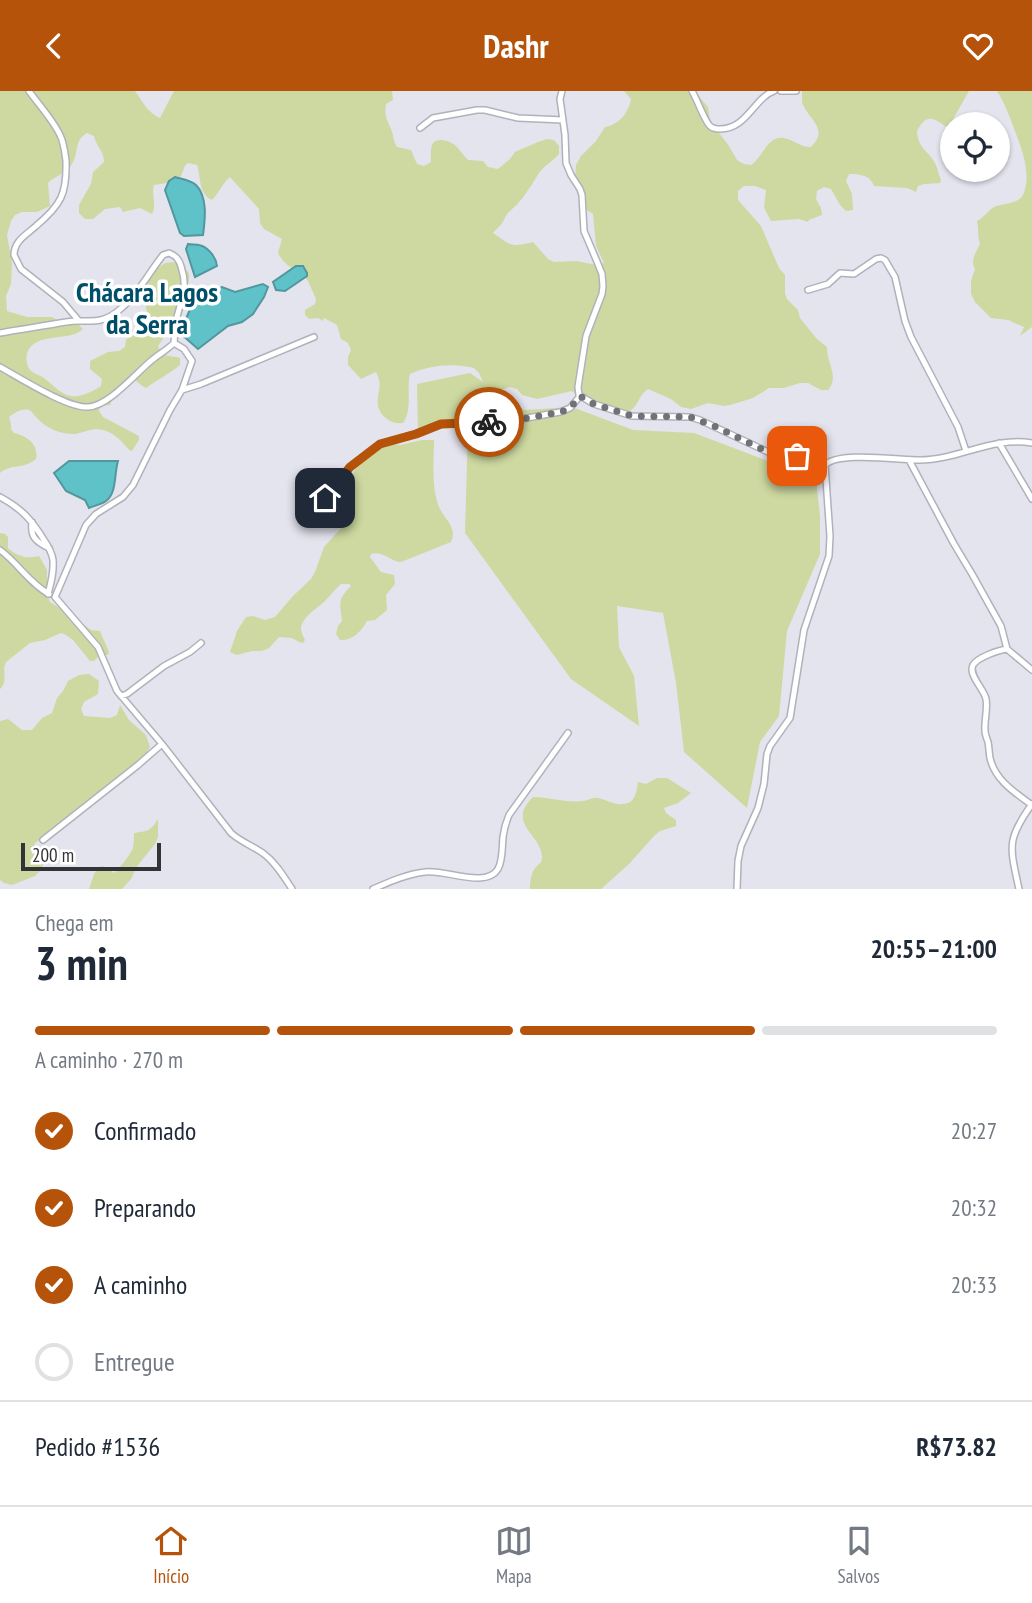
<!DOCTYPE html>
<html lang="pt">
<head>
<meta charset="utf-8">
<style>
	:root { --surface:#fff; --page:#f2f2f3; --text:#1f2937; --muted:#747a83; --line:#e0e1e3; --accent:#b45309 }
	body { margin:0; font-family:"PT Sans Narrow",sans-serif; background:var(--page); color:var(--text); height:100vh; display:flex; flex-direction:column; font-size:26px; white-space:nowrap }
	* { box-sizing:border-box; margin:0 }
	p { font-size:23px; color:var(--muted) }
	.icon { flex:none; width:38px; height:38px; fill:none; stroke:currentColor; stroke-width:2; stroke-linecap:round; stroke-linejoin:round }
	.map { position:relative; height:798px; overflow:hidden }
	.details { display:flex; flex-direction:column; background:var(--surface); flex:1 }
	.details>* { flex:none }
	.controls { position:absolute; left:940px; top:21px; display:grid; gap:14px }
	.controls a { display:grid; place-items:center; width:70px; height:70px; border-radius:50%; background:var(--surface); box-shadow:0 2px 5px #0004; font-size:35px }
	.scale { position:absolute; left:21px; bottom:18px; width:140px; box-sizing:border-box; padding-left:7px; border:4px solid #333337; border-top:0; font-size:19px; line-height:24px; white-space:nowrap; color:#333337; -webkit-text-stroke:5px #fff; paint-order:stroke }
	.pin { position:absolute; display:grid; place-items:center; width:60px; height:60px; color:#fff; margin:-30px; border-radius:14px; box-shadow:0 4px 10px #0006 }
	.courier { position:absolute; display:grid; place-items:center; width:70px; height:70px; margin:-35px; border:5px solid #b45309; border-radius:50%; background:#fff; color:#222; box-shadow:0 2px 9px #0007 }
	.headline em { font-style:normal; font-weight:600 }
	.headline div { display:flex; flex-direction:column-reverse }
	.headline { display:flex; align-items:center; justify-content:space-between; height:119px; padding:0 35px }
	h1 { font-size:46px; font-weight:600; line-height:52px }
	.bar { display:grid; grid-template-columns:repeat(4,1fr); gap:10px 7px; align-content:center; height:84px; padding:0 35px }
	.bar i { height:9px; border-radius:5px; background:var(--line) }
	.bar .active { background:var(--accent) }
	.bar p { grid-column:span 4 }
	.line { display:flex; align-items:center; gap:18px; padding:0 35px; border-top:2px solid var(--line) }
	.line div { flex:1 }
	ol { padding:0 35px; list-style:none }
	li { display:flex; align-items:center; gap:21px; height:77px }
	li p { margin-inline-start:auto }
	li .icon { padding:7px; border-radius:50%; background:var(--accent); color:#fff; stroke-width:4 }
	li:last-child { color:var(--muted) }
	li i { width:38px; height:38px; border:4px solid var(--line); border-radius:50% }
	header { display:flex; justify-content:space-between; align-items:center; height:91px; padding:0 35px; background:var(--accent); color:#fff; font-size:32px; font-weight:600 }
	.dock { display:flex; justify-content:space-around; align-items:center; height:98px; border-top:2px solid var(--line); background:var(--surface); font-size:19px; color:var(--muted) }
	.dock a { display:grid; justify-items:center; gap:4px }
	.dock .active { color:var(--accent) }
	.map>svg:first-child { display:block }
</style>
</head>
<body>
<header><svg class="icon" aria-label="back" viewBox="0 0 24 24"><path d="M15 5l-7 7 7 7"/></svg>Dashr<svg class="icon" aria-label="heart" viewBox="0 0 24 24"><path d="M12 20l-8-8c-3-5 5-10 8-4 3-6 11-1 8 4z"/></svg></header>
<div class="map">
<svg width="1032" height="798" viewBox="0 0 1032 798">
	<rect width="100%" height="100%" fill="#e3e4ee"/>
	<path fill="#ced9a1" d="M 0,0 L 135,0 C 142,10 148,22 160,27 L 174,0 L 392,0 L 393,9 L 386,13 C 384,24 387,29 391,38 C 394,45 393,50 397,56 L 411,59 L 417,73 L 424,75 L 431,71 C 431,66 430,56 433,52 C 438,46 451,50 456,55 C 460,59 463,64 468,69 L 483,70 L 488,76 L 498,78 L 510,68 L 515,61 L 538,51 L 547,48 L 554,49 L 559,55 L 559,63 C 553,70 544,75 539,82 C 534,90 529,98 524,105 C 520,111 514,116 509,121 C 505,124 504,131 500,135 C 498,137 495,139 493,142 C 511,154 510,157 533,151 L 548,168 L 554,171 L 576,170 L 597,174 L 604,172 L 596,155 L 593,123 L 582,116 L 575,87 L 576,74 L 581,65 L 596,50 L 605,36 C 619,34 629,21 631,8 L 624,0 L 694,0 L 708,16 L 710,30 L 729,55 L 737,69 L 744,73 L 751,74 C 762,68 767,44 784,47 C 794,49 800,56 811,56 C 830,37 808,29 802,11 C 802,8 802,3 802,0 L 969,0 L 949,35 L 945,35 C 932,26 926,23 917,40 C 918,58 928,59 935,72 C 938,77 938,83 941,89 L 940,92 L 924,93 L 918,95 L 916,101 L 907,97 L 874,95 C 870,84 860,83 849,83 L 846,90 L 852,103 L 853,119 L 846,120 L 840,114 L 831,98 L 824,96 L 817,100 L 816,108 L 821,117 L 822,124 L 809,129 L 808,131 L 799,128 L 771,130 L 764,117 L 766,99 L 755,95 L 744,95 L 738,100 L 738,109 L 761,135 L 779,177 L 785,184 L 785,202 L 787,208 L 798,219 L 800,227 L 816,247 L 827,256 C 826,271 840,286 828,299 L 821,299 L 808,292 L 800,292 L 784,297 L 769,297 L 753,307 L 730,314 L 724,315 L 708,312 L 691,318 L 681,316 L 671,308 L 648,298 C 637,305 639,319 624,322 L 582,308 L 572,300 L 537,308 L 522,304 L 517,298 L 510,296 L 497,300 L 524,319 L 572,316 L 633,339 L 694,342 L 816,388 L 820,425 L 820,463 L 787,540 L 779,625 L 760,651 L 747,717 L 684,661 L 676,592 L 663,522 L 617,515 L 619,556 L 634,585 L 639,635 L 571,588 L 465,442 L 468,334 L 418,341 L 417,293 L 470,282 L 483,291 L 479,282 L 474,277 C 454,272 429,274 410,283 C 406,299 413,318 403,332 C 393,334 380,326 378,315 C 376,301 384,296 376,281 L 361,288 L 348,274 L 348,266 L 351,259 L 348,252 L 341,248 L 337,234 L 324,227 L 323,230 L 318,227 L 309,228 L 305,224 L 305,219 L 315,213 L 316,208 L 308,190 L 300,180 C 291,178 282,171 278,162 L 282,148 L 264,138 L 260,132 L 259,118 L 230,86 C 222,93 219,102 212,109 C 198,103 201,85 197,74 L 188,72 L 185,75 L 180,87 L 167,92 L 154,94 C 151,103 157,113 152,123 L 140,117 L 123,121 L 120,116 L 105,118 L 93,128 L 85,128 L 79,122 L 79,114 L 91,93 L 93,81 L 104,71 C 104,60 96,55 94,45 L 87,42 C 74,49 79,62 72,73 C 67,82 55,85 48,92 L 50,115 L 37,121 L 22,121 L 15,124 L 11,130 L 7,144 L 12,172 L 11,193 L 6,205 L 7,220 L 27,226 L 52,226 L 61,231 L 77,232 L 83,238 C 69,251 41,241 29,258 C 25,264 26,274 30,279 C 34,283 40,284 44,287 C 52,293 60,303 71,305 C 81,307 93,300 101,295 L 102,288 L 90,278 L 90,270 L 108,261 L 119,260 L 125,256 L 126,249 L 131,243 L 142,234 L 147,221 L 144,206 L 145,192 C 159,181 157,168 179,172 L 189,182 L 189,190 L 174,231 L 158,255 C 162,267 169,264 180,267 L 180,274 C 169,283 157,289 146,297 C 140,295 137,288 130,287 L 118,297 L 110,314 L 100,315 L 99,320 L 103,326 L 139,345 L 139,349 L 132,360 L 129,359 C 121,349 112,339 97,338 C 90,338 82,342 75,343 C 57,344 41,334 31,320 C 23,316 16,321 9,326 L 11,333 L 11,338 L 14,342 C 27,345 39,353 36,368 C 23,379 12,372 0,382 Z
		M 997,0 L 1032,0 L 1032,236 L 1020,245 L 1024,236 L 1008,229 L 991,227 L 975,211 L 971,203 L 971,190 L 975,178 C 970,169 976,161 980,153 C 977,145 979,138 977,130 C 984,127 987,120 994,116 C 1003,112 1018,113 1023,104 C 1032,84 1022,59 1015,40 C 1010,27 1005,12 997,0 Z
		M 422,349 L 434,349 C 434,371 431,395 439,416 C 444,428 458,436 451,451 L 401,471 C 390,470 382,459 371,463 L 370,466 L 381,481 L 394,484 L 395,493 L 386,504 L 387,519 L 375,529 L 367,530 C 361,541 352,550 340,549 L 336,543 L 338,535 L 342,530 C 340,512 337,509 351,495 L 349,493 L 341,493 C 335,498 331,504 325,510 C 318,517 307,522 302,533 C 299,539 303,544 305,549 L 303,552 L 299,551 L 292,547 L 279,546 L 269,557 L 262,560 L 252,560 L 237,564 L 230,561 L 237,540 L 246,526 L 253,525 L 265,529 L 275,526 L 293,505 L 311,488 L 315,481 L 324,456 L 342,436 L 349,424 L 351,417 L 352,384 L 368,357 L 377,352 L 400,354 Z
		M 0,442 L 5,443 L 8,446 L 8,457 C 18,466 27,468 39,465 L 47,479 L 47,504 L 50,511 L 70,523 L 91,539 L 100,540 L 109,561 L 108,564 L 100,564 L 94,570 L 90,570 L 73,549 L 66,544 L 61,542 L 45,549 L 30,552 L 6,571 C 1,581 9,589 0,598 Z
		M 89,583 L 99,590 L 98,603 L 84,611 L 81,618 L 84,625 L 110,627 L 117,624 L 120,614 L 129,629 L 146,644 L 150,656 L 142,668 L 75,727 L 35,752 L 34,756 L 45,765 L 46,768 L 40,780 L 35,785 L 12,794 L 4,792 L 0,789 L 0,630 L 8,628 L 22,639 L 32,639 L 42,627 L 52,622 L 57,607 L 63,600 L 68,590 L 79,584 Z
		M 657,687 L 667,687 L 691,702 L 678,712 L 664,717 L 666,722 L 676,729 L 676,735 L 660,740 L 655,744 L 629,773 L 601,798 L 530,798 C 530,790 531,782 536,776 C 540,771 541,774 542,767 C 543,744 505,733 533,706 C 550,706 566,712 582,710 C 588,710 592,706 598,707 C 608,709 618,717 630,711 C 636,707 637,698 638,691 L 646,693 Z
		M 158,728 L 158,746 L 155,753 L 138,774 L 131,788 L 122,798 L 89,798 L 94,783 L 99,776 L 103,775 L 114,782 C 119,778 132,762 133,756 C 134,751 134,747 134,742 C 147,740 150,741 158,728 Z"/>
	<path fill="#60c2c9" stroke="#52979d" stroke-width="2" d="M 175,86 C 181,88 191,89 196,94 C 208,106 205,129 203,144 L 184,145 L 180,142 L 165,99 L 169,90 Z
		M 188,153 C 192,154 196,153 199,154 C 208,156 216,166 217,175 L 195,186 L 186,158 Z
		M 296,175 L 303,175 L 307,182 L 307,185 L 285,200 L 276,199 L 273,191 Z
		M 263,193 L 268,196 L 264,206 L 253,223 L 242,231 L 228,235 L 198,258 L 180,242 L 196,204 L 199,205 L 222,196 L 235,201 Z
		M 69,370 L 118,370 C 114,383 117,402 106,410 C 102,413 94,415 89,417 L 85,409 L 66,400 L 54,382 Z"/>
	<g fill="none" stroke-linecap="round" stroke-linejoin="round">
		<g stroke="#b1b1bb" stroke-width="8">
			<path id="street" d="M 29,0 C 39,14 53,29 60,44 C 64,52 65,62 66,70 C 67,103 61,114 36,135 C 26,144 14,150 14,164 L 21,178 L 63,211 L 79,230
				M 562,0 L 560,8 L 565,44 L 566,72 L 571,84 L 580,98 L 582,104 L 584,140 L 598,173 L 602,183 L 603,195 L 602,203 L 586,245 L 578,296 L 579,304 L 594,313 L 632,325 L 690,326 L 700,329 L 768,361 L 812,367 L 825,374 C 838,360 899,369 920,369 C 958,369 993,345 1032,352
				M 692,0 C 697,8 705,31 710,35 C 713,38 716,38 720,38 C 747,38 754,7 774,0
				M 781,0 L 796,0
				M 420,37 L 433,27 L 477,19 L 485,19 L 518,27 L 563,29
				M 808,199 L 828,193 L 840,182 L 854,183 L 876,168 L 881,167 L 885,169 L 895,186 L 905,230 L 911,246 L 958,336 L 966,360
				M 0,242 C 22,238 44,235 66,231 C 87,227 98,236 118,220 C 137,205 148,183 163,164 L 169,162 C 177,165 180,170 182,179 C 188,197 180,212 176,230 C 174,237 175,245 174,252 C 167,259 159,263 152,269 C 136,282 109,315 88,316 C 67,317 20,287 0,276
				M 174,252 L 184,258 L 192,270 L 182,299 L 170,319 L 133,394 L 123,406 L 96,423 L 86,434 L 55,506 L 98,556 L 117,600 L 162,653 L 231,742 C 241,751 253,755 264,763 C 276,772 284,786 292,798
				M 182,299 L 201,293 L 314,246
				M 999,352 L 1032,408
				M 909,369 L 954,453 L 972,483 L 1001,535 L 1007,558 L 1032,579
				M 0,406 C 22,418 31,428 44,449 C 48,455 52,462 53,469 C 54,481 51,492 48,503
				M 32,431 C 30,446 36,451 49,457
				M 303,431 L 339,392 L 350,376 L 380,353 L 416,343 L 441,333 L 482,330 L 500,332 L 560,321 L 570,317 L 580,305
				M 0,459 C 18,472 29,492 49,503
				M 1007,558 C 999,559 978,566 973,574 C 968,584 984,598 986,608 C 988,618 984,630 985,640 C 985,643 987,648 988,651 C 989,656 989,661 990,667 C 995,689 1014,701 1032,714
				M 121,605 L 127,603 L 164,575 L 190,561 L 201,552
				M 43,749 L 138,674 L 162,653
				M 373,798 C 389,791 407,783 425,781 C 445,778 486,798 498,778 C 503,769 502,756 503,746 C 504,738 506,731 509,724 L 568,642
				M 737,798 L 738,770 L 741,755 L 758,717 L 764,693 L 767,663 L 770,655 L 790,627 L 804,539 L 829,465 L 830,445 L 825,374
				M 1019,798 C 1010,756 1006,749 1032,713"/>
		</g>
		<use href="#street" stroke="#fff" stroke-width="5"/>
	</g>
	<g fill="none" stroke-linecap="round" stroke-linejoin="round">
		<path stroke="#717177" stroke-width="7" stroke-dasharray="0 12.6" d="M 489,331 L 500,332 L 561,321 L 570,317 L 580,305 L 594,313 L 632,325 L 690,326 L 714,335 L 768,361 L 797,365"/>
		<path stroke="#b45309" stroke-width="9" d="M 325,407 L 350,376 L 380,353 L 416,343 L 441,333 L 489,331"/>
	</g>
	<g text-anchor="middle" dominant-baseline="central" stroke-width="7" stroke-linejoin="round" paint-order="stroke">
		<g font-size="28" font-weight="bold" fill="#004f6a" stroke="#fff">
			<text x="147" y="200">Chácara Lagos<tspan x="147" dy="32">da Serra</tspan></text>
		</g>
	</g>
</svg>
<div class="controls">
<a><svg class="icon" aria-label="locate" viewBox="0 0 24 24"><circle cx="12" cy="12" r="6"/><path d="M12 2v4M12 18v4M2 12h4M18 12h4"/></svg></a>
</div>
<div class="scale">200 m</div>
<div class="pin" style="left:797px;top:365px;background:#ea580c"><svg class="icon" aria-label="bag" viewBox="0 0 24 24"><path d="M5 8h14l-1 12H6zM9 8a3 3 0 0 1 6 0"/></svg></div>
<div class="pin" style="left:325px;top:407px;background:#1f2937"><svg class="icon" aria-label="home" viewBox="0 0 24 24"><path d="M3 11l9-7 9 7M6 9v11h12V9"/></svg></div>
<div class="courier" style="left:489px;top:331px"><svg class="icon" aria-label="bike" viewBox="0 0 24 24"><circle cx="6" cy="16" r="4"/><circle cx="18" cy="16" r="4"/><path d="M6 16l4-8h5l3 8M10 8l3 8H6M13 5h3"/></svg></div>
</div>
<section class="details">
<div class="headline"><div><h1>3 min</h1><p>Chega em</p></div><em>20:55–21:00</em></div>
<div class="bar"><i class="active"></i><i class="active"></i><i class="active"></i><i></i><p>A caminho · 270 m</p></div>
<ol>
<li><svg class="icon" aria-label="check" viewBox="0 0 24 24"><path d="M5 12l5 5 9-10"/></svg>Confirmado<p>20:27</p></li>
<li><svg class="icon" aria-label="check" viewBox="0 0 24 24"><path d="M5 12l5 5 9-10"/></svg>Preparando<p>20:32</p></li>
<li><svg class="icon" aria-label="check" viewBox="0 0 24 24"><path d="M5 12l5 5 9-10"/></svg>A caminho<p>20:33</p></li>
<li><i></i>Entregue</li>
</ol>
<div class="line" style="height:91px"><div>Pedido #1536</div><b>R$73.82</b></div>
</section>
<nav class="dock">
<a class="active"><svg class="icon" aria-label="home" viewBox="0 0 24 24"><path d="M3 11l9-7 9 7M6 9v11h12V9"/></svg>Início</a>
<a><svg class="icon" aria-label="map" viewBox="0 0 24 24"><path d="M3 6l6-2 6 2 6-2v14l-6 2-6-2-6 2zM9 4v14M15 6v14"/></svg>Mapa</a>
<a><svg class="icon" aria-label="saved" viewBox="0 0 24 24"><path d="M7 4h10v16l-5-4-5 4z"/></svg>Salvos</a>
</nav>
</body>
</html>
